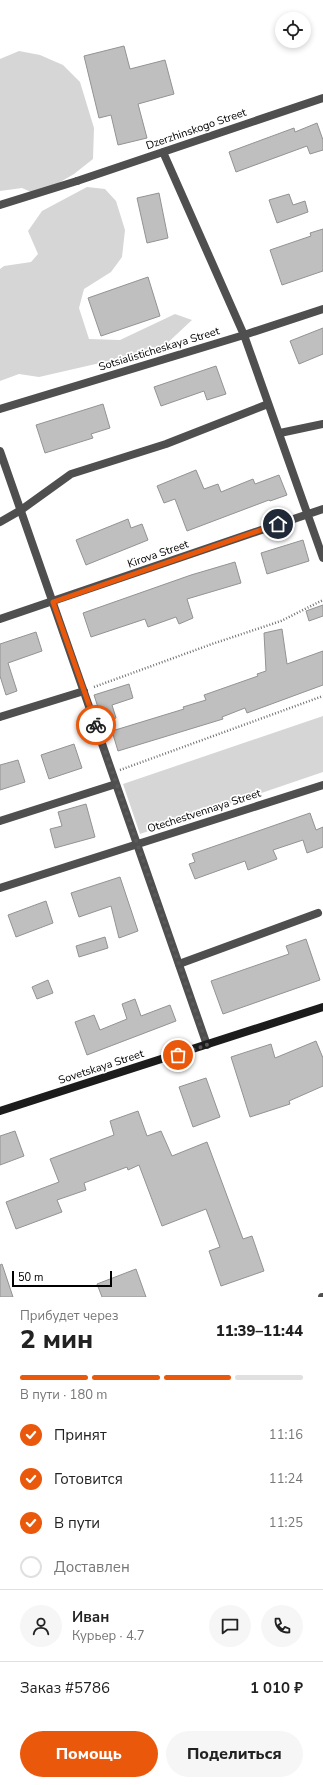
<!DOCTYPE html>
<html lang="ru">
<head>
<meta charset="utf-8">
<style>
	:root { --surface:#fff; --page:#f6f6f6; --text:#222; --muted:#767676; --line:#e0e0e0; --accent:#ea580c }
	body { margin:0; font-family:"Nunito Sans",sans-serif; background:var(--page); color:var(--text); height:100vh; display:flex; flex-direction:column; font-size:15px; white-space:nowrap }
	* { box-sizing:border-box; margin:0 }
	p { font-size:13px; color:var(--muted) }
	.icon { flex:none; width:22px; height:22px; fill:none; stroke:currentColor; stroke-width:2; stroke-linecap:round; stroke-linejoin:round }
	.map { position:relative; height:1297px; overflow:hidden }
	.details { display:flex; flex-direction:column; background:var(--surface); flex:1 }
	.details>* { flex:none }
	.tools { position:absolute; left:275px; top:12px; display:grid; gap:8px }
	.tools a { display:grid; place-items:center; width:36px; height:36px; border-radius:50%; background:var(--surface); box-shadow:0 2px 6px #0003; font-size:20px }
	.scale { position:absolute; left:12px; bottom:10px; width:100px; box-sizing:border-box; padding-left:4px; border:2px solid #000; border-top:0; font-size:11px; line-height:14px; white-space:nowrap; color:#000; -webkit-text-stroke:3px #fff; paint-order:stroke }
	.pin { position:absolute; display:grid; place-items:center; width:34px; height:34px; color:#fff; margin:-17px; border:2px solid #fff; border-radius:50%; box-shadow:0 1px 4px #0007 }
	.courier { position:absolute; display:grid; place-items:center; width:40px; height:40px; margin:-20px; border:3px solid #ea580c; border-radius:50%; background:#fff; color:#222; box-shadow:0 1px 5px #0007 }
	.headline em { font-style:normal; font-weight:800 }
	.headline div { display:flex; flex-direction:column-reverse }
	.headline { display:flex; align-items:center; justify-content:space-between; height:68px; padding:0 20px }
	h1 { font-size:26px; font-weight:800; line-height:30px }
	.bar { display:grid; grid-template-columns:repeat(4,1fr); gap:6px 4px; align-content:center; height:48px; padding:0 20px }
	.bar i { height:5px; border-radius:3px; background:var(--line) }
	.bar .current { background:var(--accent) }
	.bar p { grid-column:span 4 }
	.line { display:flex; align-items:center; gap:10px; padding:0 20px; border-top:1px solid var(--line) }
	.line div { flex:1 }
	.round { display:grid; place-items:center; flex:none; width:42px; height:42px; border-radius:21px; background:var(--page) }
	ol { padding:0 20px; list-style:none }
	li { display:flex; align-items:center; gap:12px; height:44px }
	li p { margin-inline-start:auto }
	li .icon { padding:4px; border-radius:50%; background:var(--accent); color:#fff; stroke-width:4 }
	li:last-child { color:var(--muted) }
	li i { width:22px; height:22px; border:2px solid var(--line); border-radius:50% }
	.primary-button { display:flex; gap:8px; margin-top:auto; padding:8px 20px }
	.primary-button a { flex:1; height:46px; border-radius:24px; background:var(--accent); color:#fff; font-size:16px; font-weight:800; line-height:46px; text-align:center }
	.primary-button a+a { background:var(--page); color:var(--text) }
	.map>svg:first-child { display:block }
</style>
</head>
<body>
<div class="map">
<svg width="323" height="1297" viewBox="0 0 323 1297">
	<rect width="100%" height="100%" fill="#fff"/>
	<path fill="#d6d6d6" d="M 19,51 L 40,55 L 63,65 L 80,82 L 94,128 L 93,159 L 74,174 L 38,195 L 22,188 L 0,191 L 0,59 Z
		M 87,187 L 105,189 L 116,201 L 125,230 L 122,257 L 111,272 L 84,289 L 79,308 L 89,339 L 120,340 L 175,314 L 192,320 L 161,349 L 39,377 L 19,374 L 0,381 L 0,269 L 4,266 L 31,262 L 38,254 L 28,231 L 42,211 Z
		M 323,716 L 323,772 L 140,834 L 123,784 Z"/>
	<path fill="#bfbfbf" stroke="#939393" d="M 124,46 L 130,69 L 165,60 L 174,94 L 138,104 L 147,138 L 118,145 L 111,115 L 99,118 L 84,56 Z
		M 317,123 L 323,140 L 323,150 L 310,154 L 307,146 L 236,172 L 229,152 L 294,128 L 295,132 Z
		M 159,193 L 168,238 L 147,243 L 137,198 Z
		M 289,194 L 293,205 L 305,201 L 308,212 L 277,223 L 269,200 Z
		M 323,229 L 323,271 L 282,285 L 270,250 L 311,236 L 310,233 Z
		M 148,277 L 160,316 L 101,336 L 88,298 Z
		M 323,328 L 323,354 L 299,364 L 290,341 Z
		M 216,366 L 226,394 L 207,400 L 204,391 L 161,406 L 154,387 Z
		M 103,404 L 110,428 L 91,434 L 93,438 L 45,453 L 36,425 Z
		M 196,470 L 204,489 L 218,484 L 221,492 L 253,479 L 255,484 L 279,475 L 287,495 L 270,501 L 269,500 L 187,531 L 175,499 L 164,503 L 157,486 Z
		M 128,519 L 131,528 L 142,524 L 148,540 L 86,565 L 76,540 Z
		M 303,540 L 309,561 L 267,574 L 261,553 Z
		M 235,562 L 241,583 L 187,599 L 193,618 L 179,624 L 176,617 L 148,627 L 145,619 L 91,637 L 83,613 L 191,575 Z
		M 323,605 L 323,616 L 309,621 L 306,611 Z
		M 282,629 L 287,664 L 323,651 L 323,685 L 247,713 L 245,708 L 222,717 L 223,719 L 118,751 L 112,731 L 184,709 L 183,707 L 206,700 L 204,695 L 258,676 L 257,674 L 266,671 L 264,633 Z
		M 36,632 L 42,651 L 8,663 L 17,691 L 6,695 L 0,676 L 0,644 Z
		M 129,684 L 133,698 L 112,705 L 116,718 L 103,723 L 94,695 Z
		M 74,744 L 82,768 L 49,779 L 41,755 Z
		M 18,760 L 25,782 L 0,790 L 0,765 Z
		M 86,804 L 95,837 L 55,848 L 50,829 L 62,826 L 58,812 Z
		M 310,813 L 316,830 L 323,827 L 323,847 L 307,853 L 303,840 L 273,850 L 277,859 L 248,870 L 245,861 L 195,879 L 189,864 L 195,862 L 192,854 Z
		M 120,877 L 138,931 L 119,938 L 111,906 L 79,917 L 71,893 Z
		M 46,901 L 53,923 L 16,937 L 8,915 Z
		M 105,937 L 108,948 L 79,957 L 76,946 Z
		M 306,939 L 320,980 L 223,1014 L 211,981 L 289,954 L 286,946 Z
		M 48,980 L 53,993 L 37,999 L 32,987 Z
		M 135,999 L 141,1016 L 170,1005 L 176,1021 L 87,1055 L 75,1022 L 94,1015 L 100,1030 L 127,1019 L 122,1004 Z
		M 316,1041 L 323,1058 L 323,1086 L 289,1101 L 290,1104 L 250,1117 L 231,1057 L 271,1044 L 275,1058 Z
		M 206,1078 L 220,1117 L 193,1127 L 179,1087 Z
		M 138,1111 L 147,1136 L 161,1131 L 172,1156 L 207,1142 L 243,1239 L 252,1236 L 264,1271 L 221,1286 L 209,1251 L 220,1247 L 206,1209 L 162,1226 L 139,1165 L 128,1170 L 127,1167 L 84,1183 L 86,1190 L 57,1200 L 62,1212 L 16,1229 L 6,1202 L 59,1182 L 50,1159 L 114,1135 L 110,1121 Z
		M 15,1131 L 24,1156 L 0,1165 L 0,1136 Z
		M 2,1264 L 13,1297 L 0,1297 L 0,1265 Z
		M 136,1269 L 146,1297 L 102,1297 L 97,1284 Z"/>
	<g fill="none" stroke-linecap="round" stroke-linejoin="round">
		<path stroke="#717171" stroke-width="2.5" stroke-dasharray="1 2" stroke-linecap="butt" d="M 94,687 L 212,644 L 281,621 L 323,600
			M 120,770 L 323,696"/>
		<path stroke="#4f4f4f" stroke-width="8" d="M 0,205 L 77,181
			M 280,433 L 323,424
			M 0,522 L 21,510 L 71,474 L 166,444 L 268,404
			M 0,717 L 84,691
			M 179,964 L 318,913"/>
		<path stroke="#4f4f4f" stroke-width="8" d="M 163,152 L 244,335 L 323,558
			M 77,181 L 323,98
			M 0,409 L 244,335 L 323,309
			M 0,451 L 207,1045
			M 0,619 L 323,509
			M 0,821 L 116,784
			M 0,888 L 323,785
			M 322,1297 L 323,1297"/>
		<path stroke="#1c1c1c" stroke-width="8" d="M 0,1111 L 323,1007"/>
	</g>
	<g fill="none" stroke-linecap="round" stroke-linejoin="round">
		<path stroke="#595959" stroke-width="4" stroke-dasharray="0 7.2" d="M 96,725 L 207,1045 L 178,1055"/>
		<path stroke="#ea580c" stroke-width="5" d="M 96,725 L 53,602 L 278,524"/>
	</g>
	<g text-anchor="middle" dominant-baseline="central" stroke-width="3.5" stroke-linejoin="round" paint-order="stroke">
		<g font-size="11" fill="#000" stroke="#fff">
			<text transform="translate(196 129) rotate(-19)">Dzerzhinskogo Street</text>
			<text transform="translate(159 349) rotate(-17)">Sotsialisticheskaya Street</text>
			<text transform="translate(158 554) rotate(-19)">Kirova Street</text>
			<text transform="translate(204 811) rotate(-18)">Otechestvennaya Street</text>
			<text transform="translate(101 1067) rotate(-18)">Sovetskaya Street</text>
		</g>
	</g>
</svg>
<div class="tools">
<a><svg class="icon" aria-label="locate" viewBox="0 0 24 24"><circle cx="12" cy="12" r="6"/><path d="M12 2v4M12 18v4M2 12h4M18 12h4"/></svg></a>
</div>
<div class="scale">50 m</div>
<div class="pin" style="left:178px;top:1055px;background:#ea580c"><svg class="icon" aria-label="bag" viewBox="0 0 24 24"><path d="M5 8h14l-1 12H6zM9 8a3 3 0 0 1 6 0"/></svg></div>
<div class="pin" style="left:278px;top:524px;background:#1f2937"><svg class="icon" aria-label="home" viewBox="0 0 24 24"><path d="M3 11l9-7 9 7M6 9v11h12V9"/></svg></div>
<div class="courier" style="left:96px;top:725px"><svg class="icon" aria-label="bike" viewBox="0 0 24 24"><circle cx="6" cy="16" r="4"/><circle cx="18" cy="16" r="4"/><path d="M6 16l4-8h5l3 8M10 8l3 8H6M13 5h3"/></svg></div>
</div>
<section class="details">
<div class="headline"><div><h1>2 мин</h1><p>Прибудет через</p></div><em>11:39–11:44</em></div>
<div class="bar"><i class="current"></i><i class="current"></i><i class="current"></i><i></i><p>В пути · 180 m</p></div>
<ol>
<li><svg class="icon" aria-label="check" viewBox="0 0 24 24"><path d="M5 12l5 5 9-10"/></svg>Принят<p>11:16</p></li>
<li><svg class="icon" aria-label="check" viewBox="0 0 24 24"><path d="M5 12l5 5 9-10"/></svg>Готовится<p>11:24</p></li>
<li><svg class="icon" aria-label="check" viewBox="0 0 24 24"><path d="M5 12l5 5 9-10"/></svg>В пути<p>11:25</p></li>
<li><i></i>Доставлен</li>
</ol>
<div class="line" style="height:72px"><a class="round"><svg class="icon" aria-label="person" viewBox="0 0 24 24"><circle cx="12" cy="8" r="4"/><path d="M4 21q1-7 8-7t8 7"/></svg></a><div><b>Иван</b><p>Курьер · 4.7</p></div><a class="round"><svg class="icon" aria-label="chat" viewBox="0 0 24 24"><path d="M4 5h16v11H9l-5 4z"/></svg></a><a class="round"><svg class="icon" aria-label="phone" viewBox="0 0 24 24"><path d="M5 4h4l2 5-3 2q2 4 5 5l2-3 5 2v4C11 20 4 13 5 4z"/></svg></a></div>
<div class="line" style="height:52px"><div>Заказ #5786</div><b>1 010 ₽</b></div>
<div class="primary-button"><a>Помощь</a><a>Поделиться</a></div>
</section>
</body>
</html>
